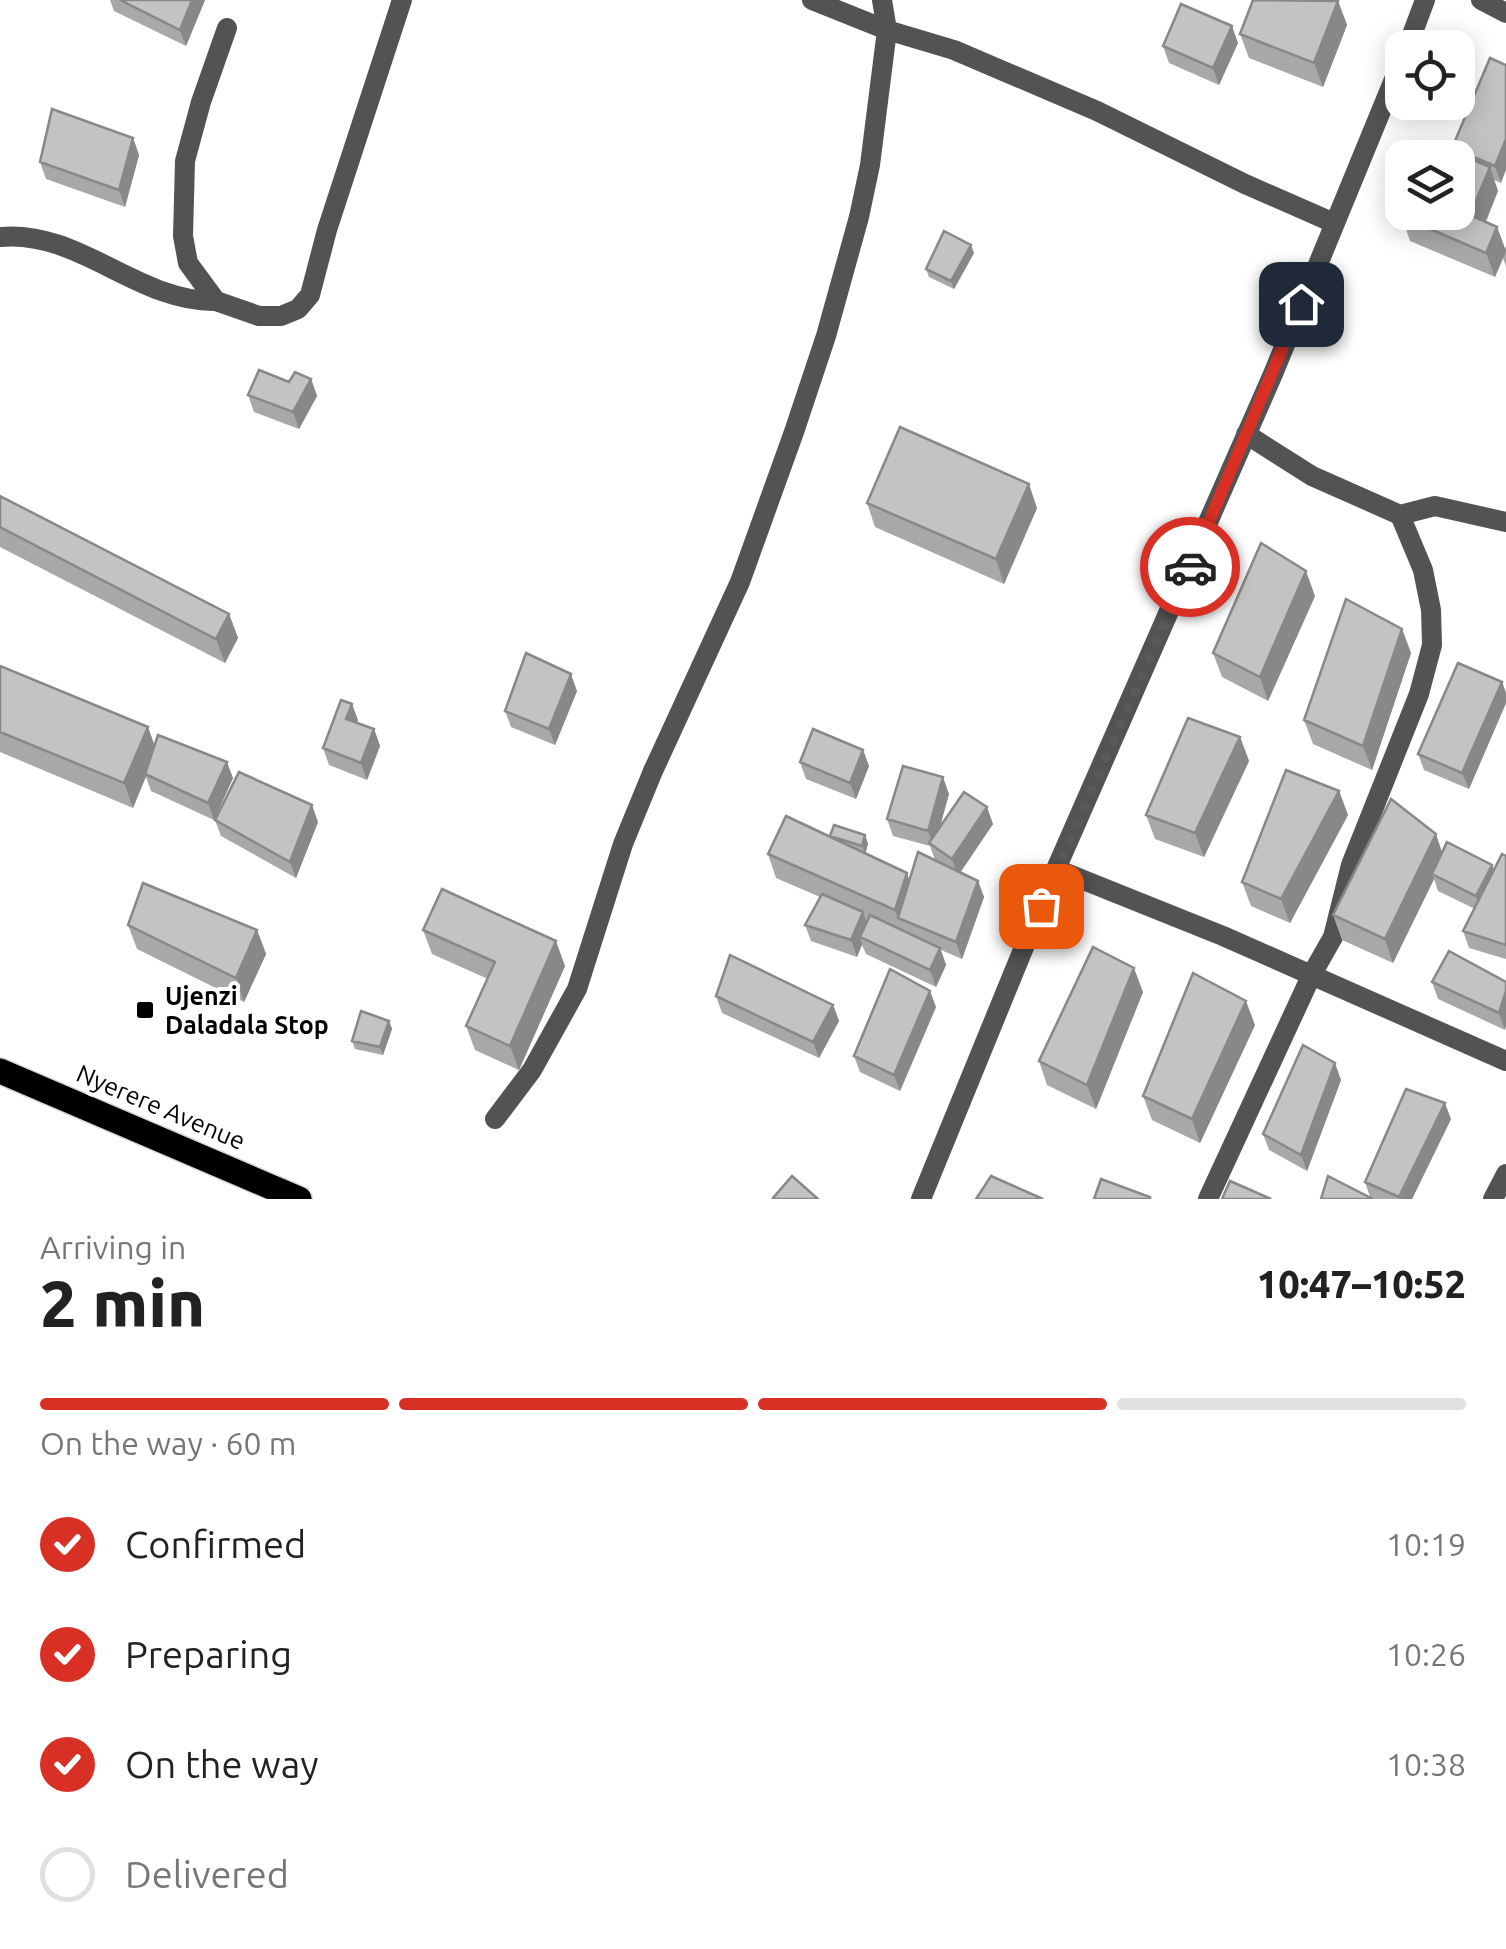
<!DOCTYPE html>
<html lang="en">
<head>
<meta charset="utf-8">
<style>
	:root { --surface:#fff; --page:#f6f6f6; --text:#222; --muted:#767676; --line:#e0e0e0; --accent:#d93025 }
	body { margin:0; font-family:Ubuntu,sans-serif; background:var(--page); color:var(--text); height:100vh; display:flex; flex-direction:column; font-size:38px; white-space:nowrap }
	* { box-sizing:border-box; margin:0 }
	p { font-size:32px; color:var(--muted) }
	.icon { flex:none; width:55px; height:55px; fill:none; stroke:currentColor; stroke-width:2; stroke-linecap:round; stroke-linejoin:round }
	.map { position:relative; height:1199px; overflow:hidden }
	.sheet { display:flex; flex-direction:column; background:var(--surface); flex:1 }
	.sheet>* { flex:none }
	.buttons { position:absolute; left:1385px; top:30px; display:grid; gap:20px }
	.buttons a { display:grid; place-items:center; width:90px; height:90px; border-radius:20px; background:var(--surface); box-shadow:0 5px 25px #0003; font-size:50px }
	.pin { position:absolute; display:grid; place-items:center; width:85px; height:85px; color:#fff; margin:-42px; border-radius:20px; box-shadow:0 5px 15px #0006 }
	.courier { position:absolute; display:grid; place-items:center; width:100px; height:100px; margin:-50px; border:8px solid #d93025; border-radius:50%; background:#fff; color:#222; box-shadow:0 2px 12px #0007 }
	.headline em { font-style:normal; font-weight:800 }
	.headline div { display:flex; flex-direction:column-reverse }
	.headline { display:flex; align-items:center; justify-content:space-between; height:170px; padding:0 40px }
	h1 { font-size:65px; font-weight:800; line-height:75px }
	.bar { display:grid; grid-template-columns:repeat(4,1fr); gap:15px 10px; align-content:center; height:120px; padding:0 40px }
	.bar i { height:12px; border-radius:8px; background:var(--line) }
	.bar .on { background:var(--accent) }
	.bar p { grid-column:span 4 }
	ol { padding:0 40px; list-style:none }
	li { display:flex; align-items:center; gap:30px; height:110px }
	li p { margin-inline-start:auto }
	li .icon { padding:10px; border-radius:50%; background:var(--accent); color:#fff; stroke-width:4 }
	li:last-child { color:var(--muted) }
	li i { width:55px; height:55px; border:5px solid var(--line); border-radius:50% }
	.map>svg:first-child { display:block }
</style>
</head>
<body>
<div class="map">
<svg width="1506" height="1199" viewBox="0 0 1506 1199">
	<rect width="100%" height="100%" fill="#fff"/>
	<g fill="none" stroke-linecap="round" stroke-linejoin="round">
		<g stroke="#dbdbdb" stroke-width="28">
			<path id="primary" d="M 0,1071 L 299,1199"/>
		</g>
		<path stroke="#535353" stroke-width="20" d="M 0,237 C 78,229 139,303 216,301"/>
		<path stroke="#535353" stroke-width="20" d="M 812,0 L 887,30 L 954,50 L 1097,111 L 1245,184 L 1334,223
			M 1481,0 L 1506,13
			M 227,28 L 201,102 L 185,161 L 183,236 L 188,263 L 216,301 L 259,316 L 281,316 L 298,309 L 310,295 L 327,230 L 402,0
			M 1407,48 L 1425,0
			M 1246,434 L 1312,476 L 1400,515 L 1435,506 L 1506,522
			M 1056,869 L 1223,936 L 1506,1061
			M 495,1119 L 532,1070 L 577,989 L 623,844 L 653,771 L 740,582 L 794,432 L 826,336 L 859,217 L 870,165 L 887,30 L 882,0
			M 921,1199 L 1056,869 L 1273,374 L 1402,60
			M 1208,1199 L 1312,974 L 1333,937 L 1351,865 L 1419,694 L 1432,645 L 1431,610 L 1423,570 L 1400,515
			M 1493,1199 L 1506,1174"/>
		<use href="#primary" stroke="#000" stroke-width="25"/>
	</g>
	<path fill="#a8a8a8" d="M 110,0 L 205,0 L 186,46 L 114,11 Z
		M 1338,1 L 1347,25 L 1323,87 L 1249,58 L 1240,34 Z
		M 1238,43 L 1219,85 L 1169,63 L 1163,46 Z
		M 1490,58 L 1501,183 L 1494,180 L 1498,191 L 1486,222 L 1497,227 L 1505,249 L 1506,246 L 1506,267 L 1503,258 L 1495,277 L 1410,241 L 1402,217 L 1453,152 L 1452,148 Z
		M 133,138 L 139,155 L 125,207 L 46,179 L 40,162 Z
		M 974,253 L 954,289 L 929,277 L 926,269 Z
		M 311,379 L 317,396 L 299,429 L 254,412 L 248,395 L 289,382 Z
		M 0,496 L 229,614 L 238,638 L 225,663 L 0,547 Z
		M 867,503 L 1037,508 L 1004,584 L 875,527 Z
		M 1315,596 L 1268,701 L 1222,677 L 1213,653 Z
		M 1402,629 L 1411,653 L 1372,770 L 1313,744 L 1304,720 Z
		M 0,666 L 148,727 L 155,746 L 233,778 L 214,820 L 151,791 L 146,777 L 133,808 L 0,752 Z
		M 1502,682 L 1506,693 L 1506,703 L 1469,789 L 1424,770 L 1418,754 Z
		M 577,691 L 555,745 L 511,727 L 505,711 Z
		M 358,720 L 357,723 L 374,729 L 380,746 L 367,780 L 329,765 L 323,748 Z
		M 1240,737 L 1249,761 L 1204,857 L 1155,839 L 1146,815 Z
		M 863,750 L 869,766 L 856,799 L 806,779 L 800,762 Z
		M 1339,791 L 1348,815 L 1290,923 L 1251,906 L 1242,882 Z
		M 949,794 L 940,827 L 993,824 L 960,872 L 978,881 L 984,897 L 962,959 L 941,950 L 946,965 L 936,987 L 866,954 L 862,945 L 857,957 L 811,941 L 805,925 L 820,897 L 776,878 L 768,854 L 830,837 L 865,835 L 868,844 L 865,854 L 907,873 L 909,881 L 935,860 L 930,846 L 893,836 L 887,819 Z
		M 215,820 L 318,822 L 296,878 L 221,836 Z
		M 1442,852 L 1492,865 L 1494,870 L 1506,856 L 1506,959 L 1469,948 L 1463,931 L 1475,909 L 1438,891 L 1434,879 L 1393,963 L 1342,940 L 1333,915 Z
		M 128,925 L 257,930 L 266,954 L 244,1002 L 137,949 Z
		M 423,930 L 565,966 L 519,1070 L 475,1050 L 466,1026 L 488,979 L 432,954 Z
		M 1432,982 L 1506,982 L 1505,1030 L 1438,999 Z
		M 1143,992 L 1096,1109 L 1047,1085 L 1039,1061 Z
		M 716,996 L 833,1005 L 839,1021 L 819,1058 L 722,1013 Z
		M 936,1007 L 900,1091 L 860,1072 L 854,1056 Z
		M 389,1021 L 392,1029 L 383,1055 L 355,1049 L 352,1041 Z
		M 1255,1025 L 1200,1143 L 1152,1120 L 1143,1096 Z
		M 1341,1080 L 1307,1171 L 1269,1150 L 1263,1134 Z
		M 1451,1119 L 1412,1199 L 1321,1199 L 1370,1197 L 1365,1182 Z"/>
	<path fill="#888" d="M 192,0 L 205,0 L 186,46 L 180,30 Z
		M 1338,1 L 1347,25 L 1323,87 L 1314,63 Z
		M 1232,26 L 1238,43 L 1219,85 L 1213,68 Z
		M 133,138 L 139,155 L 125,207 L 119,190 Z
		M 1506,139 L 1506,170 L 1501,183 L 1495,166 Z
		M 1490,167 L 1498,191 L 1478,239 L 1470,215 Z
		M 1497,227 L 1506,251 L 1495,277 L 1486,253 Z
		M 971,245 L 974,253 L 954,289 L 951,281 Z
		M 311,379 L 317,396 L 299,429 L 293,412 Z
		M 1029,484 L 1037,508 L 1004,584 L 996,559 Z
		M 1306,571 L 1315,596 L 1268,701 L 1260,677 Z
		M 229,614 L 238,638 L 225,663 L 216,639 Z
		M 1402,629 L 1411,653 L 1372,770 L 1363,746 Z
		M 571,674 L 577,691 L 555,745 L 549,729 Z
		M 1502,682 L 1506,693 L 1506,703 L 1469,789 L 1462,773 Z
		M 352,704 L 358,720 L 352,735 L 346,719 Z
		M 148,727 L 156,751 L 133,808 L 124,783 Z
		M 374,729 L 380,746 L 367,780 L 361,763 Z
		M 1240,737 L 1249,761 L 1204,857 L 1195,833 Z
		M 863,750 L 869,766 L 856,799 L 850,783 Z
		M 227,762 L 233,778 L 214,820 L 208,803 Z
		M 943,777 L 949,794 L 934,847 L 928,831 Z
		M 1339,791 L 1348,815 L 1290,923 L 1281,899 Z
		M 312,805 L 318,822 L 296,878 L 290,862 Z
		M 987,807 L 993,824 L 958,876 L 952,859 Z
		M 1436,834 L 1444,858 L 1432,874 L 1434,879 L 1393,963 L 1385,939 Z
		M 865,835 L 868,844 L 865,854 L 862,846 Z
		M 1492,865 L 1498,881 L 1482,912 L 1476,896 Z
		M 907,873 L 915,897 L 898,918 L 895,910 Z
		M 978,881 L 984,897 L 962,959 L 956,942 Z
		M 863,912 L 869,929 L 860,937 L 862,944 L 857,957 L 851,940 Z
		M 257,930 L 266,954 L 244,1002 L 236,978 Z
		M 556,941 L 565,966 L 519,1070 L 510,1046 Z
		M 940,948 L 946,965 L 936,987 L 930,970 Z
		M 1134,968 L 1143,992 L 1096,1109 L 1087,1085 Z
		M 930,991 L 936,1007 L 900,1091 L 894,1075 Z
		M 1506,991 L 1506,1026 L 1505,1030 L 1499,1013 Z
		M 1246,1001 L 1255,1025 L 1200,1143 L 1192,1119 Z
		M 833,1005 L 839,1021 L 819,1058 L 813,1042 Z
		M 389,1021 L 392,1029 L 383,1055 L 380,1047 Z
		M 1335,1063 L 1341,1080 L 1307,1171 L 1301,1155 Z
		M 1445,1103 L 1451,1119 L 1412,1199 L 1400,1199 Z"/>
	<path fill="#c3c3c3" stroke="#888" stroke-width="2.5" d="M 120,0 L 192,0 L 180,30 Z
		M 1253,0 L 1338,1 L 1314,63 L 1240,34 Z
		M 1181,4 L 1232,26 L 1213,68 L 1163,46 Z
		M 1490,58 L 1506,65 L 1506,139 L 1495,166 L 1452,148 Z
		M 52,109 L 133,138 L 119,190 L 40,162 Z
		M 1433,143 L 1490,167 L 1470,215 L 1497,227 L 1486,253 L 1402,217 L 1403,212 L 1458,212 L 1458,158 L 1426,158 Z
		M 944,231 L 971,245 L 951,281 L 926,269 Z
		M 259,370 L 289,382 L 295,372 L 311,379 L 293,412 L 248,395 Z
		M 900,427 L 1029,484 L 996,559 L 867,503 Z
		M 0,496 L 229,614 L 216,639 L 0,527 Z
		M 1261,543 L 1306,571 L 1260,677 L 1213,653 Z
		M 1346,599 L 1402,629 L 1363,746 L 1304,720 Z
		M 526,653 L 571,674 L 549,729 L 505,711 Z
		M 1458,663 L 1502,682 L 1462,773 L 1418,754 Z
		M 0,666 L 148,727 L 124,783 L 0,732 Z
		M 341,700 L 352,704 L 346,719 L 374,729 L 361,763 L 323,748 Z
		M 1188,718 L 1240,737 L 1195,833 L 1146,815 Z
		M 813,729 L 863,750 L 850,783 L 800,762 Z
		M 158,735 L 227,762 L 208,803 L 145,774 Z
		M 903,766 L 943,777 L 928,831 L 887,819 Z
		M 1286,770 L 1339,791 L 1281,899 L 1242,882 Z
		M 239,772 L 312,805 L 290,862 L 215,820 Z
		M 964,792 L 987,807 L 952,859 L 929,843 Z
		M 1391,799 L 1436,834 L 1385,939 L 1333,915 Z
		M 786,816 L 907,873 L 895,910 L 768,854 Z
		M 834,825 L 865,835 L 862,846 L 830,836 Z
		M 1447,842 L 1492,865 L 1476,896 L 1432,874 Z
		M 918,852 L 978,881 L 956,942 L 898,918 Z
		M 1502,854 L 1506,856 L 1506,945 L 1463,931 Z
		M 143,883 L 257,930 L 236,978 L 128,925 Z
		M 442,889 L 556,941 L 510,1046 L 466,1026 L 495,962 L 423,930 Z
		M 822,894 L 863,912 L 851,940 L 805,925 Z
		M 870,915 L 940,948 L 930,970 L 860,937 Z
		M 1093,947 L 1134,968 L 1087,1085 L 1039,1061 Z
		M 1449,951 L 1506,982 L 1506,991 L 1499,1013 L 1432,982 Z
		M 730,955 L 833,1005 L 813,1042 L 716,996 Z
		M 890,969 L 930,991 L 894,1075 L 854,1056 Z
		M 1193,973 L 1246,1001 L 1192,1119 L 1143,1096 Z
		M 361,1011 L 389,1021 L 380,1047 L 352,1041 Z
		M 1303,1045 L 1335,1063 L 1301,1155 L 1263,1134 Z
		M 1406,1089 L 1445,1103 L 1399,1197 L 1365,1182 Z
		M 792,1176 L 818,1199 L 774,1199 L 773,1198 Z
		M 991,1176 L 1043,1199 L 976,1199 Z
		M 1328,1176 L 1373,1199 L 1321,1199 Z
		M 1101,1179 L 1150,1197 L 1150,1199 L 1094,1199 Z
		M 1230,1181 L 1271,1199 L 1222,1199 Z"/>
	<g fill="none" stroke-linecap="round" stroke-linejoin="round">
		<path stroke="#595959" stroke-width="10" stroke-dasharray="0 18" d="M 1041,906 L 1190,567"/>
		<path stroke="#d93025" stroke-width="12" d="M 1190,567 L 1301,304"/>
	</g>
	<rect fill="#000" stroke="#fff" stroke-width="4" x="135" y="1000" width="20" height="20" rx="5"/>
	<g text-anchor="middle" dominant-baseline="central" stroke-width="8" stroke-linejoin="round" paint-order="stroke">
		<g font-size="25" font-weight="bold" fill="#000" stroke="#fff" text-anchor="start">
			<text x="165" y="996">Ujenzi<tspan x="165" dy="29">Daladala Stop</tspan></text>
		</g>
		<g font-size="25" fill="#000" stroke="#fff">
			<text transform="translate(161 1107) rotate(23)">Nyerere Avenue</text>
		</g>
	</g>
</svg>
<div class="buttons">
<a><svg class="icon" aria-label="locate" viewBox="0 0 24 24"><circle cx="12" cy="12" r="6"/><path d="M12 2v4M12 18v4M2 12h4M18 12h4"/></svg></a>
<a><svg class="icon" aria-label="layers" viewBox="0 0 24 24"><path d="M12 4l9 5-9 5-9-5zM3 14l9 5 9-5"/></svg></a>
</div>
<div class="pin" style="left:1041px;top:906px;background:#ea580c"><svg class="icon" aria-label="bag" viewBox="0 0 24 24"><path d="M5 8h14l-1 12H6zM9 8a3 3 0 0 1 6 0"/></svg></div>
<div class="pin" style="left:1301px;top:304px;background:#1f2937"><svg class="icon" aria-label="home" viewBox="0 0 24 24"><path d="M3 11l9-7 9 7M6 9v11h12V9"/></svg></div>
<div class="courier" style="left:1190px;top:567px"><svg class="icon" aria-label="car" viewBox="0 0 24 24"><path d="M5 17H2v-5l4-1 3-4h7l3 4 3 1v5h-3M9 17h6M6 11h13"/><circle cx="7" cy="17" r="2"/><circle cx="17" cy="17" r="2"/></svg></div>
</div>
<section class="sheet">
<div class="headline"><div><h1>2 min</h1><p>Arriving in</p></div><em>10:47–10:52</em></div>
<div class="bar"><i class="on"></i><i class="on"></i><i class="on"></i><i></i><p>On the way · 60 m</p></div>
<ol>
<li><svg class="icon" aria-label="check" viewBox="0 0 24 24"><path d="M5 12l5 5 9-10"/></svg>Confirmed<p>10:19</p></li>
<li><svg class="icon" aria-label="check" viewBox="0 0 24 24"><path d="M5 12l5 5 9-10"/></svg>Preparing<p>10:26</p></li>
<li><svg class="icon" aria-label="check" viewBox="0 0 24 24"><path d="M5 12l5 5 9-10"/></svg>On the way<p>10:38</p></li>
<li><i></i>Delivered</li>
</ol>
</section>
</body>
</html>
